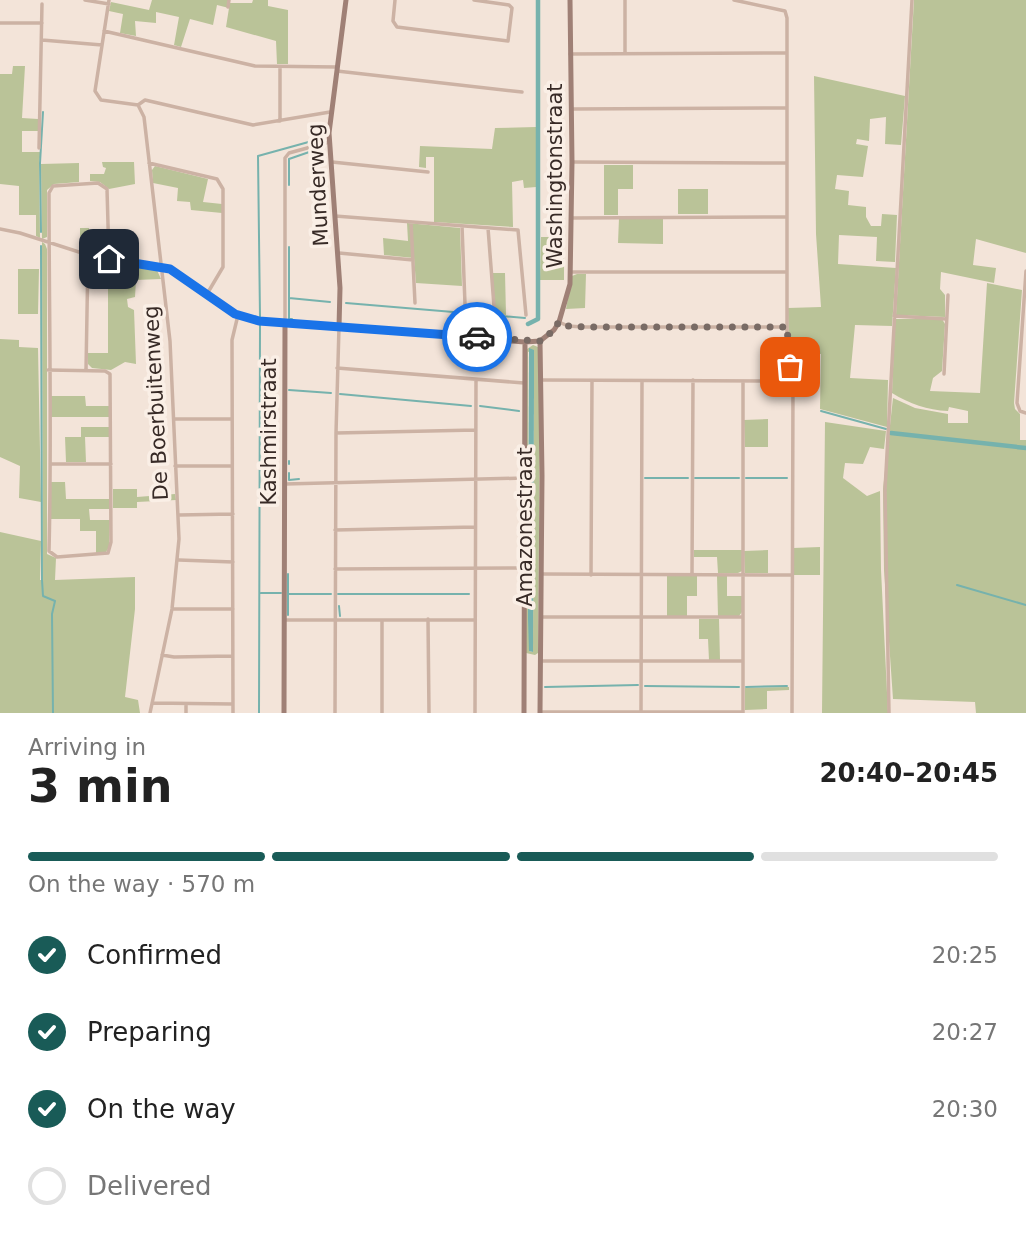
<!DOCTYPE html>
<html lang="en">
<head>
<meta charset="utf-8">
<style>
	:root { --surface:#fff; --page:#f6f6f6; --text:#222; --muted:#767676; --line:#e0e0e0; --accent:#195b57 }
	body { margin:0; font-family:"DejaVu Sans",sans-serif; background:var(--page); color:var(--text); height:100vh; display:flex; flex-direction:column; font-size:26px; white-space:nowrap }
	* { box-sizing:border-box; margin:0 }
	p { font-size:23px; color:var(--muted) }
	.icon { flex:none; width:38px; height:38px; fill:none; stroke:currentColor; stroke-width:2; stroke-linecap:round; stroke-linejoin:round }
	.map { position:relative; height:713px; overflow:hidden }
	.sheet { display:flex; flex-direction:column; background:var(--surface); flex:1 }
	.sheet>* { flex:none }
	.pin { position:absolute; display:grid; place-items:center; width:60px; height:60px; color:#fff; margin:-30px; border-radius:14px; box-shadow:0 4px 10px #0006 }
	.courier { position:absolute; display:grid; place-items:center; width:70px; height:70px; margin:-35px; border:5px solid #1a73e8; border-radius:50%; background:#fff; color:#222; box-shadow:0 2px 9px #0007 }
	.head em { font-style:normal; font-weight:600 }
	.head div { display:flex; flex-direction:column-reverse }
	.head { display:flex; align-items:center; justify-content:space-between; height:119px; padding:0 28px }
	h1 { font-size:46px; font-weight:600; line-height:52px }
	.bar { display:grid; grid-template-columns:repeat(4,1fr); gap:10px 7px; align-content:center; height:84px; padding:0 28px }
	.bar i { height:9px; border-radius:5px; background:var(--line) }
	.bar .current { background:var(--accent) }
	.bar p { grid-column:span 4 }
	ol { padding:0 28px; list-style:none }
	li { display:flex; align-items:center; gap:21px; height:77px }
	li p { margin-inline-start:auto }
	li .icon { padding:7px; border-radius:50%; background:var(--accent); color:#fff; stroke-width:4 }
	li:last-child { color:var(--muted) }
	li i { width:38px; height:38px; border:4px solid var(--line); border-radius:50% }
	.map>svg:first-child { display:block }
</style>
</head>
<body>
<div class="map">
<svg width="1026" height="713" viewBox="0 0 1026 713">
	<rect width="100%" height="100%" fill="#f3e4d9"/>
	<path fill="#bac398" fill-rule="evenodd" d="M 152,0 L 230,0 L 230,3 L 252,3 L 253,0 L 268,0 L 268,6 L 288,10 L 288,64 L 277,64 L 276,41 L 226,27 L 229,8 L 217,5 L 213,25 L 190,19 L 181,47 L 174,45 L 179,17 L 156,12 L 156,23 L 135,21 L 136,36 L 120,33 L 123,14 L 109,11 L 111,2 L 149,10 Z
		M 914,0 L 1026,0 L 1026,253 L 976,239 L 973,265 L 996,268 L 994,283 L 941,272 L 940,289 L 945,295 L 945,317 L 896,315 Z
		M 13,66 L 25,66 L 22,118 L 38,119 L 38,131 L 22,131 L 22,152 L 41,152 L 39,162 L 40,238 L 36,236 L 36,215 L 19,215 L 19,186 L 0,184 L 0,74 L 12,74 Z
		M 814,76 L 905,96 L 901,145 L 885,144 L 886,117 L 870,119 L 869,141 L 857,139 L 856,144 L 868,146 L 863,177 L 837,175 L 835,189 L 849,191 L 848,205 L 866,207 L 866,217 L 871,226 L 881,226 L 882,214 L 897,215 L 895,262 L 876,261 L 877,237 L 839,235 L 838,264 L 896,268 L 892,326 L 855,325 L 850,378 L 888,380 L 887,427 L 820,409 L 821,354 L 789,354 L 788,308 L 821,307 L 816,234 Z
		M 536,127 L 536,187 L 524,188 L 523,180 L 512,182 L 513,227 L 434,222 L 434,157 L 426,157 L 426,168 L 419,167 L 420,146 L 492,149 L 495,128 Z
		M 102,162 L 134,162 L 135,184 L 109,189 L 100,182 L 90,181 L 90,174 L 104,174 L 106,168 L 103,167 Z
		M 79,163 L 79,182 L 54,184 L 47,190 L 47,237 L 42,239 L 41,164 Z
		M 604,165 L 633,165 L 633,189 L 618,189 L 618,215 L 604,215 Z
		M 155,166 L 208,179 L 203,202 L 222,204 L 222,213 L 191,210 L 190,202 L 177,201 L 178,188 L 153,183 L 152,170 Z
		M 678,189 L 708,189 L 708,214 L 678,214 Z
		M 619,218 L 663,218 L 663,244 L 618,243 Z
		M 407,223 L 460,228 L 462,286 L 416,283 L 414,258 L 384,255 L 383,238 L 408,241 Z
		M 80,228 L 89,228 L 90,236 L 107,235 L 107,256 L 80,252 Z
		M 541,237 L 564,237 L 564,280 L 540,280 Z
		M 42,242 L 45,244 L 47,249 L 47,554 L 56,558 L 55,580 L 135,577 L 135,609 L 125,697 L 138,700 L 140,713 L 0,713 L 0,532 L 41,541 L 40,580 L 43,580 Z
		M 108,261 L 156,268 L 161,279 L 136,280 L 135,297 L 127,299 L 128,307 L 134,310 L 136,364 L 125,362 L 111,370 L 92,368 L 88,364 L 88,353 L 108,353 Z
		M 18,269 L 39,269 L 38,314 L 18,314 Z
		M 492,273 L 505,273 L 506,315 L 479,312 L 479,308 L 495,307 Z
		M 577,274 L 586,274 L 585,308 L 566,309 L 572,276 Z
		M 987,283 L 1022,290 L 1014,403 L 1015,409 L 1020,414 L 1020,440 L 1026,440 L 1026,713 L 976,713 L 975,702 L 893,699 L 884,570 L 883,489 L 893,398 L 915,408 L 948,414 L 948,423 L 968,423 L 968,411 L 949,407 L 948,411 C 927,410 910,404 892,393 L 895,319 L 942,319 L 945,324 L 942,371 L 933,378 L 930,391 L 980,393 Z
		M 0,339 L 19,340 L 19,347 L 38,348 L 41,502 L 19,498 L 20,466 L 0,457 Z
		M 533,345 L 538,347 L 540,403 L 538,653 L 535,655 L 526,653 L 527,349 ZM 534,350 L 533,652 L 529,651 L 529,639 L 528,352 Z
		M 50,396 L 85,396 L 86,406 L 110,406 L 110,417 L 50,417 Z
		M 768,419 L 768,447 L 745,447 L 744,420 Z
		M 825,422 L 886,431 L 884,449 L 870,447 L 863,464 L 845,463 L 843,478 L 867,496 L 880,491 L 881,570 L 888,713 L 822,713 Z
		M 81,427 L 110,427 L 110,437 L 85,437 L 86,462 L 66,462 L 65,437 L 81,437 Z
		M 51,482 L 65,482 L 66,499 L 110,499 L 110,509 L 89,509 L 90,520 L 110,520 L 109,547 L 106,552 L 96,553 L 96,531 L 80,531 L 80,519 L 51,519 Z
		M 113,489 L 137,489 L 137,497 L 175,494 L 176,500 L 137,502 L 137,508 L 113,508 Z
		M 820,547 L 820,575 L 794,575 L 793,548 Z
		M 694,550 L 742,550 L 742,571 L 738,573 L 718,573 L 717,557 L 694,557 Z
		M 768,550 L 768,573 L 745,573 L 744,551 Z
		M 667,576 L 697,576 L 697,596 L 687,596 L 687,616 L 667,616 Z
		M 717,576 L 727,576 L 727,596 L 742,596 L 742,612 L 739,616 L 718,616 Z
		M 699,619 L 719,619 L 720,660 L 709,660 L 708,639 L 699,639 Z
		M 789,687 L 789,690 L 767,691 L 767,709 L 745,710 L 745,688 Z"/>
	<path fill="#76b2ad" d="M 529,348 L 534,350 L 534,390 L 533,652 L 529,651 L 528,619 Z"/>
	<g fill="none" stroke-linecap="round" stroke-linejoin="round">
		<path stroke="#76b2ad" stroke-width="2" d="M 289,185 L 289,159 L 315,150
			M 41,232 L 40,163 L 43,112
			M 41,246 L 42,580 L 43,596 L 55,601 L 52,614 L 53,713
			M 289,247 L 289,319 L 292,319
			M 289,298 L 330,302
			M 346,303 L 525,318
			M 260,317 L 258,156 L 323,138
			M 289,390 L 331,393
			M 340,394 L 471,406
			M 480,406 L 519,411
			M 821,411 L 886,429
			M 289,461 L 289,464
			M 289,473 L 289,480 L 299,479
			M 645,478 L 688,478
			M 695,478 L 739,478
			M 746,478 L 787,478
			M 288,574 L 288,615
			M 957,585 L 1026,605
			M 261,593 L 281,593
			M 288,594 L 331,594
			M 338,594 L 469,594
			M 339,606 L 340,616
			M 645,686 L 739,687
			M 545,687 L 638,685
			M 746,687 L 787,686
			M 259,713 L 260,324"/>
		<path stroke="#76b2ad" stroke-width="4.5" d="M 528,324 L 538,319 L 538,0
			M 891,433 L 1026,448"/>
		<path stroke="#ccb2a4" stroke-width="3.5" d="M 85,0 L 109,4
			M 109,0 L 95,91 L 101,100 L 138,105
			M 395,0 L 393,21 L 397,27 L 508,41 L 512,8 L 509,5 L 474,0
			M 625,0 L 625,53
			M 734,0 L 785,11 L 787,18 L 787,353 L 793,381 L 792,713
			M 228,7 L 229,0
			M 0,23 L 42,23
			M 104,31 L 255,66 L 337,67
			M 42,40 L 102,45
			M 570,54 L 787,53
			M 280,67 L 280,121
			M 337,71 L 522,92
			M 138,105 L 144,117 L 170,341 L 179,539 L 172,609 L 150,713
			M 138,105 L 145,100 L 253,125 L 330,112
			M 572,109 L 787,108
			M 39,148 L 42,4
			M 332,162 L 428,172
			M 572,162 L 787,163
			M 149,163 L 217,179 L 223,189 L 223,267 L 207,294
			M 335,216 L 518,230 L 526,315
			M 572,218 L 786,217
			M 411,222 L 415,303
			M 462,226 L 465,304
			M 488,228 L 494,306
			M 0,229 L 20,233 L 88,255 L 170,269 L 238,315 L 259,321 L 285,323 L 285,158 L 289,153 L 329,142
			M 339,253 L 413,260
			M 1026,271 L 1017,403 L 1020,411 L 1026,413
			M 570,272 L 787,272
			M 894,316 L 946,319
			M 559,322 L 568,326 L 583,327 L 787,327
			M 337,368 L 524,383
			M 48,370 L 105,371 L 110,374 L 111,542 L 108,553 L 57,557 L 49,551 C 52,432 49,312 49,193 L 53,186 L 98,183 L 107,189 L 109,259
			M 86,370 L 88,255
			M 944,374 L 948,295
			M 541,380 L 793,381
			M 174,419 L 232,419
			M 336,433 L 476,430
			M 50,464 L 111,464
			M 175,466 L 232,466
			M 285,484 L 524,478
			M 179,515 L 233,514
			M 335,530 L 475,527
			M 179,560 L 233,562
			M 335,569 L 524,568
			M 542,574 L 792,575
			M 692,574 L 693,380
			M 591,575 L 592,381
			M 172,609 L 233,609
			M 542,617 L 743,617
			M 428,619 L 429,713
			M 285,620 L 475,620
			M 382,620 L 382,713
			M 162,655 L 174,657 L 232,656
			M 541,661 L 743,661
			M 152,703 L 232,704
			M 540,712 L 743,712
			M 186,713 L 186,704
			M 233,713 L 232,340 L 238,315
			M 335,713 L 336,433 L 339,327
			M 475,713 L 476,380
			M 641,713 L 642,381
			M 743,713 L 743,381
			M 889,713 L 885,490 L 912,0"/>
		<path stroke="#9f8076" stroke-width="5" d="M 339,327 L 340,288 L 329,133 L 346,0
			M 540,341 L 542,476 L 540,713
			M 284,713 L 285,323 L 525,342 L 540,341 L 554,330 L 559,322 L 570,284 L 572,162 L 570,0
			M 524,713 L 525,342"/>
	</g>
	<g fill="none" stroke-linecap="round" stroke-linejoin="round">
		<path stroke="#796b65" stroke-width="7" stroke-dasharray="0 12.6" d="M 477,337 L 540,341 L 547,337 L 559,322 L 568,326 L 583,327 L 787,327 L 790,367"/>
		<path stroke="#1a73e8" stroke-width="9" d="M 109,259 L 170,269 L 235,314 L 259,321 L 477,337"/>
	</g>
	<g text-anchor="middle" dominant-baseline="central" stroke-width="7" stroke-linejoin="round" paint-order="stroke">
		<g font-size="21" fill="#372a26" stroke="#faefe6">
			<text transform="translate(555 176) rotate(-90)">Washingtonstraat</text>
			<text transform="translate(318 185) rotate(-93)">Munderweg</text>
			<text transform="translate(156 403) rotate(-93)">De Boerbuitenweg</text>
			<text transform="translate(269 432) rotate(-90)">Kashmirstraat</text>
			<text transform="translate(525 527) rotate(-90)">Amazonestraat</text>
		</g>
	</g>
</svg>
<div class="pin" style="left:790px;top:367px;background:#ea580c"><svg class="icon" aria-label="bag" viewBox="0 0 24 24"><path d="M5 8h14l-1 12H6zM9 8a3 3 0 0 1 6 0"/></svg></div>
<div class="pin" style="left:109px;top:259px;background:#1f2937"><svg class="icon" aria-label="home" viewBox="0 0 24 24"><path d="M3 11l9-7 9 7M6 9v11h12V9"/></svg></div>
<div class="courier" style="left:477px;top:337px"><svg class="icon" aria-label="car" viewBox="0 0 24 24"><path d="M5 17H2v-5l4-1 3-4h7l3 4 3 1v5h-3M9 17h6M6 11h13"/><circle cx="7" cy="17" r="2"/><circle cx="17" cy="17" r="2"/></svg></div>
</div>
<section class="sheet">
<div class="head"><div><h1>3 min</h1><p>Arriving in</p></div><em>20:40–20:45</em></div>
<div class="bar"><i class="current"></i><i class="current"></i><i class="current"></i><i></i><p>On the way · 570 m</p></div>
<ol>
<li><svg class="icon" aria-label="check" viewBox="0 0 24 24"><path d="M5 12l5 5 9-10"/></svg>Confirmed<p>20:25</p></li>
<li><svg class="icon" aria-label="check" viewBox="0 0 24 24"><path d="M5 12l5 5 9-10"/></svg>Preparing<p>20:27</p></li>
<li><svg class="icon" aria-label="check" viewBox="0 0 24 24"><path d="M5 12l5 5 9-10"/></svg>On the way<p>20:30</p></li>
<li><i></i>Delivered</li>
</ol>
</section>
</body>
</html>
